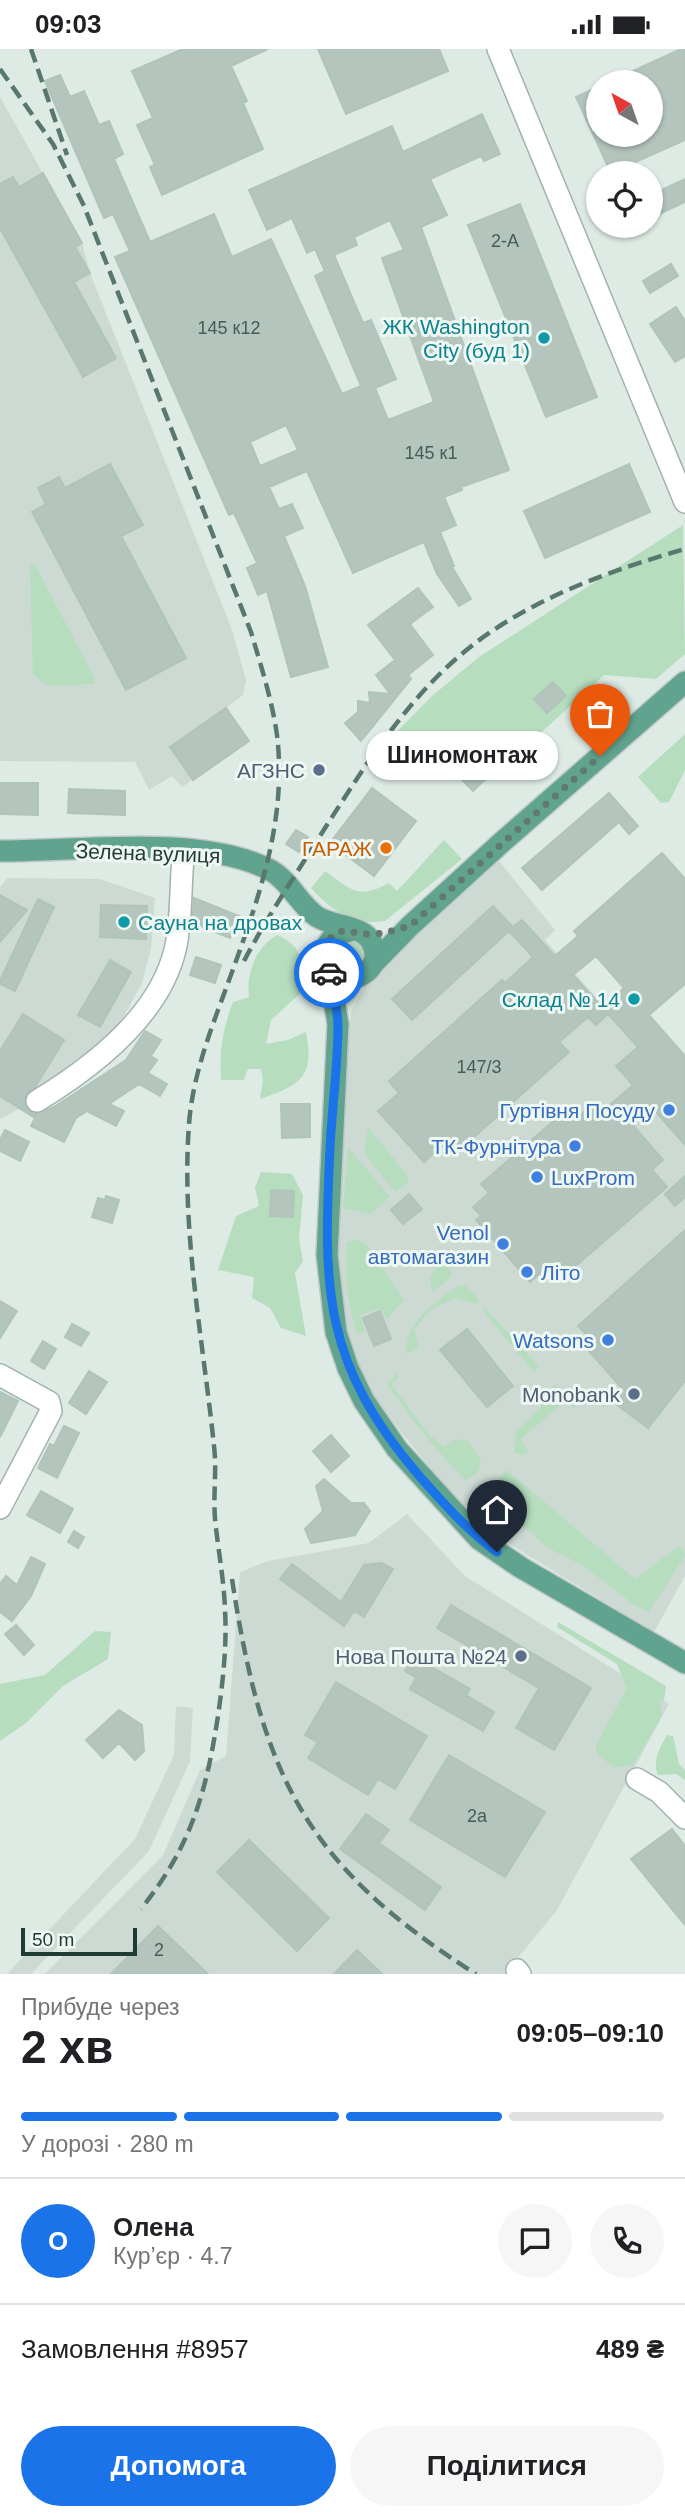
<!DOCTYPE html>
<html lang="uk">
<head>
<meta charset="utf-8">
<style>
	:root { --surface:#fff; --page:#f6f6f6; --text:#202124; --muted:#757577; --line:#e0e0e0; --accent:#1a73e8 }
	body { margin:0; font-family:Helvetica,sans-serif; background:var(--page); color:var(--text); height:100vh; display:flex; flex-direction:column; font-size:26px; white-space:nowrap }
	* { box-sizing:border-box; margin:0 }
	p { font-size:23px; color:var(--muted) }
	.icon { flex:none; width:38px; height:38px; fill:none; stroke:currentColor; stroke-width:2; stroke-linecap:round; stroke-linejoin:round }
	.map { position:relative; height:1925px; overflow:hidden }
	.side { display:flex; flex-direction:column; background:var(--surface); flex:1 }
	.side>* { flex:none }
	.needle { width:46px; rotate:320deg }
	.fabs { position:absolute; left:586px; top:21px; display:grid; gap:14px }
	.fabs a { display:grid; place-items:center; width:77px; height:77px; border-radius:50%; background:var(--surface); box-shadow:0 2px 5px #0004; font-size:35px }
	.scale { position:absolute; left:21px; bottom:18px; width:116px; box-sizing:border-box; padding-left:7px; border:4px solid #1f3b32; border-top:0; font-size:19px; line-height:24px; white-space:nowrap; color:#1f3b32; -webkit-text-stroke:5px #eef7f2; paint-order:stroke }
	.pin { position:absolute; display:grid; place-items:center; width:60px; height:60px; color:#fff; margin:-72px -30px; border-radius:50% 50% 50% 0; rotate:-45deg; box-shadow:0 0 7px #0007 }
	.pin .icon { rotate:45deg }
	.courier { position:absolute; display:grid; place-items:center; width:70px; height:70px; margin:-35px; border:5px solid #1a73e8; border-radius:50%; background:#fff; color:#222; box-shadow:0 2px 9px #0007 }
	.bubble { position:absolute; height:49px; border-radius:24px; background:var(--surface); box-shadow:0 2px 5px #0004; font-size:23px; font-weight:700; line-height:49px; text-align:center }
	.headline em { font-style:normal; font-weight:700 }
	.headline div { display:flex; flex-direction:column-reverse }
	.headline { display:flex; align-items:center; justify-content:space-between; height:119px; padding:0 21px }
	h1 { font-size:46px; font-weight:700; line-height:52px }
	.bar { display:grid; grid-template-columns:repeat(4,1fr); gap:10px 7px; align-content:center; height:84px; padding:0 21px }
	.bar i { height:9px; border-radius:5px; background:var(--line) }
	.bar .current { background:var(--accent) }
	.bar p { grid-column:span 4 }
	.line { display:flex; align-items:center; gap:18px; padding:0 21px; border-top:2px solid var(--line) }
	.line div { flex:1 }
	.round { display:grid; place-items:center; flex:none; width:74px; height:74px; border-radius:37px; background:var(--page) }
	.cta { display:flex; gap:14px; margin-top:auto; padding:14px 21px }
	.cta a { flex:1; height:80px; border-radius:42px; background:var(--accent); color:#fff; font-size:28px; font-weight:700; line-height:80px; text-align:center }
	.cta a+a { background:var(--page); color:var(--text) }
	.status { display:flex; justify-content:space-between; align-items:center; height:49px; padding:0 35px; background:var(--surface); direction:ltr }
	.status svg { height:19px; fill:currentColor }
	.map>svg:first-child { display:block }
</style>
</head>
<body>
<div class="status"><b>09:03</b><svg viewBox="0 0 49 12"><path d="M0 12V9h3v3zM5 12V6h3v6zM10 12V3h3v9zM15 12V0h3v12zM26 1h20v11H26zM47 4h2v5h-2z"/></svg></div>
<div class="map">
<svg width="685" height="1925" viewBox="0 0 685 1925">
	<rect width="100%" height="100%" fill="#deebe4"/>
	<path fill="#ccdad3" d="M 0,48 L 82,194 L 90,224 L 231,578 L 246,631 L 243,646 L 226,659 L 249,692 L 182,738 L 172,727 L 149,741 L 135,713 L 0,712 Z
		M 499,812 L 555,881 L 545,891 L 685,1047 L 685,1527 L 654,1583 L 511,1496 L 467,1464 L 381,1358 L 351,1311 L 340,1265 L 335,1173 L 351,962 L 370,929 Z
		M 7,829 L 100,830 L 155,849 L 151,900 L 142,934 L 124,967 L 93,1006 L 55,1041 L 0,1070 L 0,838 Z
		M 407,1465 L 465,1527 L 669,1655 L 557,1861 L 505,1925 L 45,1925 L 163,1806 L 200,1721 L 226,1707 L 240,1523 L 268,1512 L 369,1494 Z
		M 176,1657 L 193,1659 L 190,1712 L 149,1802 L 31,1925 L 7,1925 L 135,1790 L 174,1706 Z"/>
	<path fill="#b5ddbe" d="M 683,476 L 685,605 L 656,630 L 604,626 L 511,711 L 487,684 L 444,719 L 400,703 L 366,714 L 432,647 L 479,608 Z
		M 34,514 L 94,628 L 94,635 L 47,637 L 33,625 L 30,517 Z
		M 685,685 L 685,721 L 669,753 L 661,754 L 638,728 Z
		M 444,791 L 462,810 L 385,872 C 353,877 332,862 311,839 L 325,822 C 352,841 357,851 389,834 L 397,842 Z
		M 277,886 C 310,901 295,913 304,941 L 271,971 L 266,995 L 288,991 L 306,983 C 315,1029 300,1036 260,1050 L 263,1031 L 261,1020 L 248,1020 L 244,1031 L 221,1031 C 219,1003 223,979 233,953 L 249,948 C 246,925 255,899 277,886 Z
		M335 906a14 14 0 1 1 28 0a14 14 0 1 1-28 0Z
		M 368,1078 L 408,1127 L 408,1133 L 395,1143 L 364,1104 Z
		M 348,1098 L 390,1148 L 371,1165 L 343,1159 Z
		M 261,1123 L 292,1125 L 303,1146 L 299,1190 L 303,1212 L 295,1224 L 306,1287 L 281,1279 L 270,1259 L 252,1249 L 254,1228 L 218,1221 L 236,1167 L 259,1157 L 255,1138 Z
		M 358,1191 L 367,1196 L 404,1251 L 387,1270 L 381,1259 L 360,1266 L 365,1283 L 357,1284 C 347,1253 344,1226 347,1193 Z
		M 440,1214 L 449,1217 L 452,1227 L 432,1244 L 430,1229 Z
		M 459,1236 L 467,1238 L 480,1252 L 476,1255 L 455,1249 L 430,1261 L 414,1281 L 419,1299 L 406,1305 C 405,1273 435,1253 459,1236 Z
		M 485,1259 L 539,1317 L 534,1323 L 483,1262 Z
		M 398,1323 L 399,1329 L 391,1335 L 428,1385 L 444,1398 L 456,1390 L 468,1392 L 481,1411 L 477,1425 L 466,1431 C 436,1403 411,1369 387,1335 Z
		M 555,1336 L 574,1355 L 575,1360 L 565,1352 L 521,1390 L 528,1403 L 521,1406 L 514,1403 L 516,1383 L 541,1358 L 544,1344 Z
		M 507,1421 L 635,1530 L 678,1498 L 683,1500 L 685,1507 L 649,1563 L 634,1556 L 584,1517 L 548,1499 L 485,1444 Z
		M 558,1573 L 666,1637 L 664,1652 L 659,1652 L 662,1666 L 634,1715 L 615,1719 L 597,1705 L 596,1696 L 627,1639 L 617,1615 L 557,1578 Z
		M 95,1582 L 111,1583 L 108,1610 L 63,1637 L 26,1674 L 0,1692 L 0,1635 L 45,1626 Z
		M 667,1686 L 673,1687 L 679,1715 L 685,1721 L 685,1731 L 676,1725 L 658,1726 C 652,1711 660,1699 667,1686 Z"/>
	<path fill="#b3c5bd" stroke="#b0c4bb" stroke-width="2" fill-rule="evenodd" d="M 183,0 L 268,0 L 231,17 L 247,52 L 243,54 L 263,100 L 162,146 L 150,118 L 155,116 L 137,76 L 153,69 L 132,22 Z
		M 318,0 L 439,0 L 448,22 L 346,65 Z
		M 681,0 L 685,0 L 685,91 L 611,124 L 576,48 L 598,38 L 598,86 L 651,86 L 651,33 L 609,33 Z
		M 60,26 L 70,48 L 84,42 L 99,76 L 109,72 L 123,105 L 114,110 L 150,193 L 214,165 L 232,208 L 271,190 L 342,345 L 361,337 L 315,227 L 325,222 L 315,200 L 307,204 L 292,169 L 267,181 L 249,141 L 392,77 L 403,103 L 482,65 L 500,105 L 484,112 L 481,107 L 430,130 L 447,166 L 421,178 L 509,421 L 461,438 L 462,441 L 444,448 L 456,476 L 440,483 L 454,517 L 452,518 L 471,550 L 459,557 L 437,525 L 424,493 L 353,524 L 307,422 L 269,438 L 279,460 L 292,455 L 303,479 L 284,487 L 305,537 L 328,618 L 291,628 L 267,542 L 258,546 L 247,519 L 257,514 L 234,464 L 229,466 L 115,208 L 130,202 L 113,165 L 104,169 L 45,32 ZM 390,171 L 404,201 L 382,209 L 434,353 L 388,371 L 375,339 L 396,330 L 371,271 L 363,274 L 334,206 L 357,196 L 354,188 ZM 286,376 L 298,401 L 260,417 L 250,393 Z
		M 43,124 L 82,194 L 75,198 L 90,224 L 74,233 L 116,309 L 83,328 L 0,179 L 0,135 L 13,128 L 19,138 Z
		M 685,130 L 685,153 L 651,169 L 651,146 Z
		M 520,155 L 597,348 L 546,368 L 468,176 Z
		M 671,215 L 678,227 L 650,244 L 643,232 Z
		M 676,258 L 685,272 L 685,307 L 675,313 L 650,275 Z
		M 110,415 L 143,476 L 121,487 L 186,609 L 126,641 L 32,463 L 46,455 L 38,439 L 59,428 L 65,439 Z
		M 629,415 L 650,463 L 545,509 L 524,462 Z
		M 418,539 L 433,558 L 410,575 L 433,606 L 408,626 L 411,630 L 361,692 L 345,674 L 358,663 L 358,652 L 370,654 L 369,643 L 390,645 L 376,626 L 395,611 L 368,576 Z
		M 553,633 L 566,647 L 547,664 L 534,650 Z
		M 226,659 L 249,692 L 193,731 L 170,698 Z
		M 475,703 L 493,723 L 473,742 L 454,722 Z
		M 0,734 L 38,734 L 38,766 L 0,765 Z
		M 372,739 L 416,772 L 374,827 L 330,794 Z
		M 69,740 L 125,742 L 125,766 L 68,764 Z
		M 609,744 L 638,777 L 629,785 L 619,773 L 542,841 L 522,819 Z
		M 296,781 L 308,788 L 299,803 L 286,795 Z
		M 662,804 L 685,830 L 685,935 L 649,966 L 685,1007 L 685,1096 L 650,1056 L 630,1073 L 663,1111 L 652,1121 L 667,1138 L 563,1228 L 552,1214 L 530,1233 L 476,1171 L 481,1167 L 473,1158 L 489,1144 L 481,1135 L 564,1063 L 573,1073 L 593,1055 L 602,1063 L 633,1036 L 616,1017 L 638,998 L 608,965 L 596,976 L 588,968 L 559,993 L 569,1003 L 454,1106 L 444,1095 L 424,1113 L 378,1062 L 399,1044 L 389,1032 L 502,931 L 505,934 L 533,908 L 509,882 L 412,971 L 392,950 L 493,857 L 513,878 L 522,871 L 555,907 L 578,887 L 574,882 ZM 596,907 L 624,939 L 602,958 L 608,965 L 573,926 Z
		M 0,846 L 27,861 L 0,893 Z
		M 194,849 L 239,867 L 230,889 L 192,874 Z
		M 38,850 L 54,858 L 15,942 L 0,935 L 0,932 Z
		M 101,856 L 147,857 L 146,890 L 100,888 Z
		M 196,908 L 221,916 L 215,934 L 190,926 Z
		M 110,911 L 131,923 L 100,978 L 78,966 Z
		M 23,965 L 64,991 L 35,1038 L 25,1047 L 26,1058 L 32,1064 L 38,1065 L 54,1058 L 126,1011 L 145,982 L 161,991 L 151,1007 L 157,1011 L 148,1024 L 167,1035 L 160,1047 L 139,1035 L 109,1055 L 124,1062 L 116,1077 L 87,1062 L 76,1069 L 64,1093 L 31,1077 L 35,1069 L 0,1047 L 0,1002 Z
		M 281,1055 L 310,1055 L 310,1088 L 282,1089 Z
		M 5,1081 L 29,1093 L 20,1112 L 0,1102 L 0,1091 Z
		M 685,1127 L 685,1148 L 675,1157 L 665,1145 Z
		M 271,1141 L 294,1142 L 293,1168 L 270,1167 Z
		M 409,1145 L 422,1160 L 403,1175 L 391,1161 Z
		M 106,1147 L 119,1151 L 112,1174 L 92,1168 L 98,1149 L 105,1151 Z
		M 685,1181 L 685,1332 L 648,1379 L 608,1349 L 621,1338 L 580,1292 L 587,1286 L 578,1277 Z
		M 0,1252 L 17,1262 L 0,1289 Z
		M 380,1262 L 391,1290 L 374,1297 L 363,1269 Z
		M 72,1275 L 89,1284 L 81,1297 L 65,1288 Z
		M 467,1280 L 513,1337 L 487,1358 L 440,1301 Z
		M 43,1292 L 56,1300 L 44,1320 L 31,1312 Z
		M 89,1322 L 107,1333 L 86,1365 L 69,1354 Z
		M 0,1343 L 18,1352 L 0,1388 Z
		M 64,1377 L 79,1384 L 57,1429 L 38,1419 L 50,1395 L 54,1397 Z
		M 331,1386 L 349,1407 L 331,1423 L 313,1402 Z
		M 324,1430 L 351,1454 L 364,1454 L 370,1462 L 355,1486 L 311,1494 L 305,1480 L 323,1462 L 316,1437 Z
		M 41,1442 L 73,1460 L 60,1484 L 27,1466 Z
		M 74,1482 L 84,1488 L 78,1499 L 68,1493 Z
		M 31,1508 L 45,1515 L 31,1547 L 12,1572 L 0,1563 L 0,1535 L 6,1527 L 17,1536 Z
		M 381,1514 L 393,1520 L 364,1568 L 354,1562 L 344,1577 L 280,1530 L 292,1515 L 341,1553 L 364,1516 Z
		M 451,1556 L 591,1639 L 554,1701 L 516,1679 L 539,1639 L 437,1579 Z
		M 16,1576 L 34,1596 L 24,1606 L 5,1585 Z
		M 416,1603 L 428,1609 L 425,1614 L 470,1640 L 466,1646 L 494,1663 L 483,1682 L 410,1640 L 416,1629 L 405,1622 Z
		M 336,1633 L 427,1687 L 395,1740 L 378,1730 L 368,1746 L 308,1709 L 318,1693 L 305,1686 Z
		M 119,1661 L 142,1676 L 144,1702 L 135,1711 L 119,1694 L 103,1709 L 86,1691 Z
		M 449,1706 L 545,1763 L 505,1828 L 410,1771 Z
		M 366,1765 L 389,1781 L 379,1794 L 441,1838 L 425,1861 L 340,1800 Z
		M 672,1780 L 685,1797 L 685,1876 L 631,1810 Z
		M 249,1791 L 329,1869 L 297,1902 L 217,1823 Z
		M 158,1877 L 208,1925 L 111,1925 Z
		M 357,1901 L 382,1925 L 334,1925 Z"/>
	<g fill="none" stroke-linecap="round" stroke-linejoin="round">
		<g stroke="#a1b3ab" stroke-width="24">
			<path id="minor" d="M 498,0 L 685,453
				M 37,1052 C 93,1018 159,967 175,901 C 182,873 180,839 183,810 L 176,800
				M 0,1326 L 49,1353 L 51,1362 L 0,1459
				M 637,1730 L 659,1743 L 685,1769
				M 517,1921 L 520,1925"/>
		</g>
		<g stroke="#c0c8c6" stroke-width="24">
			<path id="major" d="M 0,802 C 78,802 201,785 270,821 C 290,832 298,854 316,867 C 331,878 363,875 372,894 C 386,921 348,942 329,921 L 324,901 L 334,886 L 353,881
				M 372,916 L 410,877 L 501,794 L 685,633
				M 329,921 L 338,975 L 327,1206 L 336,1283 L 348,1319 L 364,1352 L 397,1400 L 479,1490 L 520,1518 L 685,1614"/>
		</g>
		<use href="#minor" stroke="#fff" stroke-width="21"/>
		<use href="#major" stroke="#60a38e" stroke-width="21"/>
		<path stroke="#58776d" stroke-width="4.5" stroke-dasharray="14 7" stroke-linecap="butt" d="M 31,0 L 67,106
			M 0,20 L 53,95 L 84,157 L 251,583 C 261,617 272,651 277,686 C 287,769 260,846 232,923 C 214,973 193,1022 189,1075 C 181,1183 203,1290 214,1397 C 217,1421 213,1446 215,1470 C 218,1500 224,1531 225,1561 C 227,1596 223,1632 218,1667 C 206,1745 191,1797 141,1860
			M 244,912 C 266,870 293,830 318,790 C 361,723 406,649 469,599 C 530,550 611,521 685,500
			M 232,1530 C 262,1726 305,1817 476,1925"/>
	</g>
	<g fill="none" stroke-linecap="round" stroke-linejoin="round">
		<path stroke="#627970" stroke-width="7" stroke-dasharray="0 12.6" d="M 329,924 L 324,901 C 336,871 350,886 371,885 C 384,885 397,880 410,877 L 600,707"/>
		<path stroke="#1a73e8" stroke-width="9" d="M 329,924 C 333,941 338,960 338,977 C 338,1017 332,1058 330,1099 C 323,1242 323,1315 421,1429 C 445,1456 468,1482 497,1503"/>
	</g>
	<g fill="#0f9aa8" stroke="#eef7f2" stroke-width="2.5">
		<circle cx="544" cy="289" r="7"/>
		<circle cx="124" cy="873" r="7"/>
		<circle cx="634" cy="950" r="7"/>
	</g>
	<g fill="#5c6f8a" stroke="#eef7f2" stroke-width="2.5">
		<circle cx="319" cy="721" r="7"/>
		<circle cx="634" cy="1345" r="7"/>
		<circle cx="521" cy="1607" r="7"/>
	</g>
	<circle fill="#e8710a" stroke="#eef7f2" stroke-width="2.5" cx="386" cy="799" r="7"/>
	<g fill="#3f7fe0" stroke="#eef7f2" stroke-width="2.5">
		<circle cx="669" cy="1061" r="7"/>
		<circle cx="575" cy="1097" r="7"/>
		<circle cx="537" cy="1128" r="7"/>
		<circle cx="503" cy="1195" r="7"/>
		<circle cx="527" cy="1223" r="7"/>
		<circle cx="608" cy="1291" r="7"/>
	</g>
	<g text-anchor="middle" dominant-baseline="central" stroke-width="6" stroke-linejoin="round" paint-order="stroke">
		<g font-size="18" fill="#445e55">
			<text x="505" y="192">2-А</text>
			<text x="229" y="279">145 к12</text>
			<text x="431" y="404">145 к1</text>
			<text x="479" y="1018">147/3</text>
			<text x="477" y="1767">2а</text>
			<text x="159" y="1901">2</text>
		</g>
		<g font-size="21" fill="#0d838f" stroke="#eef7f2" text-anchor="end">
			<text x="530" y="277">ЖК Washington<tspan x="530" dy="24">City (буд 1)</tspan></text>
			<text x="138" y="873" text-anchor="start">Сауна на дровах</text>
			<text x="620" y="950">Склад № 14</text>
		</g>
		<g font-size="21" fill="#4e5e75" stroke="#eef7f2" text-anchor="end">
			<text x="305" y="721">АГЗНС</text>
			<text x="620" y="1345">Monobank</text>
			<text x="507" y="1607">Нова Пошта №24</text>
		</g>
		<g font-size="21" fill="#c56008" stroke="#eef7f2" text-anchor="end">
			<text x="372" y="799">ГАРАЖ</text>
		</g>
		<g font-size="21" fill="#1f3b32" stroke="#eef7f2">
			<text transform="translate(148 804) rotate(2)">Зелена вулиця</text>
		</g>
		<g font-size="21" fill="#366cbe" stroke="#eef7f2" text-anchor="end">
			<text x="655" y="1061">Гуртівня Посуду</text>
			<text x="561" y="1097">ТК-Фурнітура</text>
			<text x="551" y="1128" text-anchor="start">LuxProm</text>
			<text x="489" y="1183">Venol<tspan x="489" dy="24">автомагазин</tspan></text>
			<text x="541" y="1223" text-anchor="start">Літо</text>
			<text x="594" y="1291">Watsons</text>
		</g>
	</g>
</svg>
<div class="fabs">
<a><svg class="needle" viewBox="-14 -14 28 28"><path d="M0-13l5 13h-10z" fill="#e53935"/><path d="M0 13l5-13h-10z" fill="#757577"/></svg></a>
<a><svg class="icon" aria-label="locate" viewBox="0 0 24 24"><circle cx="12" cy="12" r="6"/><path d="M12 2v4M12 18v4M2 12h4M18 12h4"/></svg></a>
</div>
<div class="scale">50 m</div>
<div class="pin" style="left:600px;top:707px;background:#ea580c"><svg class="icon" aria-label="bag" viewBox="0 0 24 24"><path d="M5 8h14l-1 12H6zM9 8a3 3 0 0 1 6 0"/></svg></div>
<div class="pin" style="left:497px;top:1503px;background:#1f2937"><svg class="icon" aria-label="home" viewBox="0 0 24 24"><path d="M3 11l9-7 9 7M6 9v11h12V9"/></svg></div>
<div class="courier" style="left:329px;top:924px"><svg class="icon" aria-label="car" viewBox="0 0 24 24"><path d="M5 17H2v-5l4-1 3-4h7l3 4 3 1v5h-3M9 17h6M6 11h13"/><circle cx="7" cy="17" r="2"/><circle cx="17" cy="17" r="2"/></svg></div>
<div class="bubble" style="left:366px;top:682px;width:192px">Шиномонтаж</div>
</div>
<section class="side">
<div class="headline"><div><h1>2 хв</h1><p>Прибуде через</p></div><em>09:05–09:10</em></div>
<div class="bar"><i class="current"></i><i class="current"></i><i class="current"></i><i></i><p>У дорозі · 280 m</p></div>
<div class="line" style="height:126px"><b class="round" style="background:var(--accent);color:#fff">О</b><div><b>Олена</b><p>Кур’єр · 4.7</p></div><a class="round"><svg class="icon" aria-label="chat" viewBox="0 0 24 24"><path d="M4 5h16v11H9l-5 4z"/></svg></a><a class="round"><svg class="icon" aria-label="phone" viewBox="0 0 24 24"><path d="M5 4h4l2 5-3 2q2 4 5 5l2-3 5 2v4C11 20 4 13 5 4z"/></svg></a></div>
<div class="line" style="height:91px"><div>Замовлення #8957</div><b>489 ₴</b></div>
<div class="cta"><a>Допомога</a><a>Поділитися</a></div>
</section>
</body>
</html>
